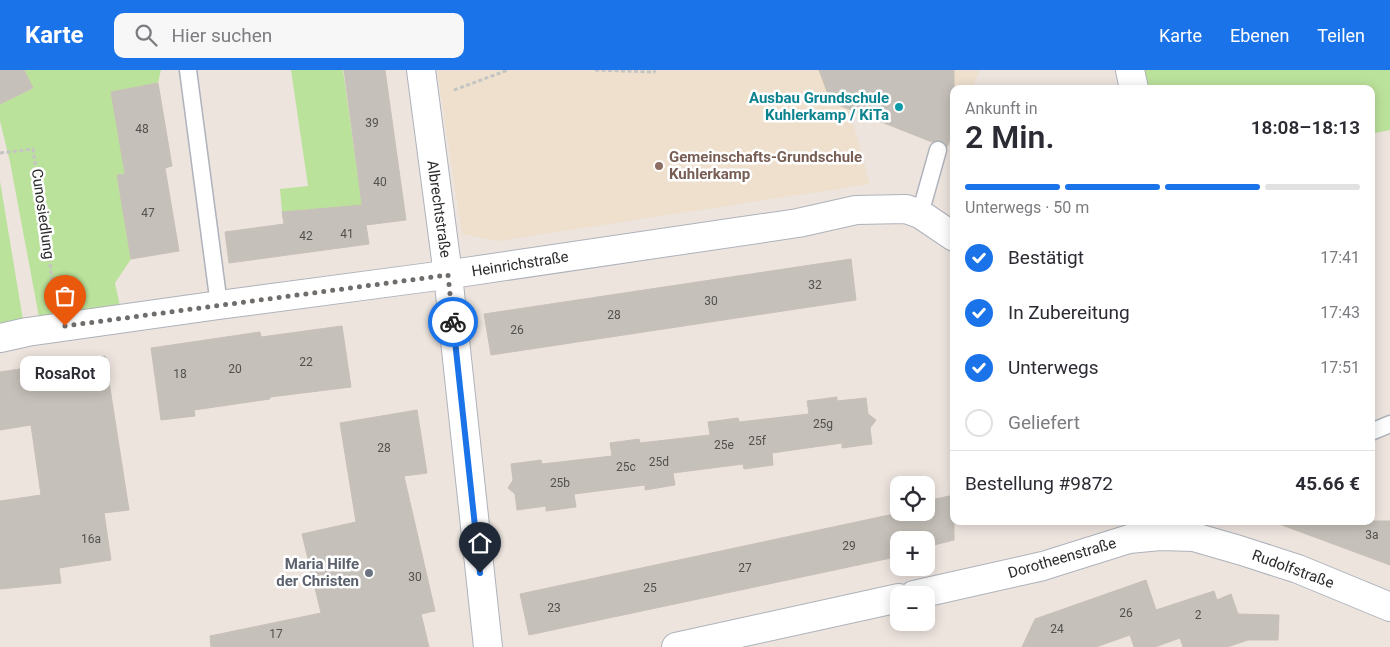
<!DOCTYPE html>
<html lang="de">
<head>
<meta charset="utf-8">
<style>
	:root { --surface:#fff; --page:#f7f7f7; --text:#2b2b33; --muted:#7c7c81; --line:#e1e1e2; --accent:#1a73e8 }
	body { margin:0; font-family:Roboto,sans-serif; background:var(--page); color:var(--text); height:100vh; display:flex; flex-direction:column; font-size:19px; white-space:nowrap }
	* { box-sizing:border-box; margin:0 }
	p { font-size:16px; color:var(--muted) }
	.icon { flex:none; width:28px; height:28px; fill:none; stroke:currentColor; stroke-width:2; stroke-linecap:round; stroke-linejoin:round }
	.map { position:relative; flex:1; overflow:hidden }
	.drawer { position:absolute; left:950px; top:15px; width:425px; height:440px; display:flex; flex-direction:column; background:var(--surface); border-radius:10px; box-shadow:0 2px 12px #0003 }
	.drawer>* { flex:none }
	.controls { position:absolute; left:890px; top:406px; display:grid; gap:10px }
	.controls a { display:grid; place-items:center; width:45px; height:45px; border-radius:10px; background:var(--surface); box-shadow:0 2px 12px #0003; font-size:25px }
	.pin { position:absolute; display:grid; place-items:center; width:42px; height:42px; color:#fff; margin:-51px -21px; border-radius:50% 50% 50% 0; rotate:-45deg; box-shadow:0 0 5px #0007 }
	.pin .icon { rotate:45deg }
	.courier { position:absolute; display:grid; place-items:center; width:50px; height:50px; margin:-25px; border:4px solid #1a73e8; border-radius:50%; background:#fff; color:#222; box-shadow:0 1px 6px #0007 }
	.bubble { position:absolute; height:35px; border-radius:10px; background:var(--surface); box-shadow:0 2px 12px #0003; font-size:16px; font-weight:600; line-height:35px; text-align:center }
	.overview em { font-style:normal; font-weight:600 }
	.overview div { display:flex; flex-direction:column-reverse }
	.overview { display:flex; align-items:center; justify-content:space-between; height:85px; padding:0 15px }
	h1 { font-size:32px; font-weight:600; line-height:38px }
	.bar { display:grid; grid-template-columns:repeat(4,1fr); gap:8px 5px; align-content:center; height:60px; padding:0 15px }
	.bar i { height:6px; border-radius:4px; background:var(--line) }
	.bar .current { background:var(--accent) }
	.bar p { grid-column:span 4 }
	.line { display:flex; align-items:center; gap:12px; padding:0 15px; border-top:1px solid var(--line) }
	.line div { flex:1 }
	ol { padding:0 15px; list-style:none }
	li { display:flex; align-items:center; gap:15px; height:55px }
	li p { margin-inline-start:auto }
	li .icon { padding:5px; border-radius:50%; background:var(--accent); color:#fff; stroke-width:4 }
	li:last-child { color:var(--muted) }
	li i { width:28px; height:28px; border:2px solid var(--line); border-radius:50% }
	header { display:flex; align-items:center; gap:30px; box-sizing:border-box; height:70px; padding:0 25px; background:var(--accent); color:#fff }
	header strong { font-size:24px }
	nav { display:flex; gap:28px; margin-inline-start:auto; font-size:18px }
	.search { width:350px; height:45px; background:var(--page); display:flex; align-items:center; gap:12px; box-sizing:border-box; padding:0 18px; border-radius:10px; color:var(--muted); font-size:19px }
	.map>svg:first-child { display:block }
</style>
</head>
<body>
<header>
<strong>Karte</strong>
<div class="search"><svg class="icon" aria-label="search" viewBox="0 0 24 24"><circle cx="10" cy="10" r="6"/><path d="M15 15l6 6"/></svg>Hier suchen</div>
<nav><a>Karte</a><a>Ebenen</a><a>Teilen</a></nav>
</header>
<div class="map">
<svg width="1390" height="577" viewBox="0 0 1390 577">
	<rect width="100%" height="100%" fill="#ede4de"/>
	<path fill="#eee0cd" d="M 437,0 L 979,0 L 972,19 L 954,19 L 954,62 L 947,78 L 849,39 L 870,114 L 498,171 L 462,164 Z"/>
	<path fill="#bbe29b" d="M 24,0 L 161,0 L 158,13 L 111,22 L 125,104 L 117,106 L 131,189 L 115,213 L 120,236 L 39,247 L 10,92 L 0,51 L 0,34 L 32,19 Z
		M 291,0 L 343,0 L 362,135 L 282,142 L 280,119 L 308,116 Z
		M 1130,0 L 1390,0 L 1390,60 L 1371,64 L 1371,19 L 1134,19 Z
		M 0,111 L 23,250 L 0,253 Z"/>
	<path fill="#c5c0b9" stroke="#c8c0b7" d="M 0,0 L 24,0 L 33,18 L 0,34 Z
		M 344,0 L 385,0 L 406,150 L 366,155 L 369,174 L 229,193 L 225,162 L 284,154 L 282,142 L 362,135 Z
		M 819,0 L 954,0 L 954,62 L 947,77 L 941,71 L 932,72 L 831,32 Z
		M 158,13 L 172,96 L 165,98 L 179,181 L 131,189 L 117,105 L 125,104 L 111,22 Z
		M 851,189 L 856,230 L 491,285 L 484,244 Z
		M 342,256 L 351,317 L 270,327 L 270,329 L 194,340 L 195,346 L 161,350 L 151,278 L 260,262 L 261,267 Z
		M 105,286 L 129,440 L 104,443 L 111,490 L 59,498 L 61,513 L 0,519 L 0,431 L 41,425 L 31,355 L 0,360 L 0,302 Z
		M 837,327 L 837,331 L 866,328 L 868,344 L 876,350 L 870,358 L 872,374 L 842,378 L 842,373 L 772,383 L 773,395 L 744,399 L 743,394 L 673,403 L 675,415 L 645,420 L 645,415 L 574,424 L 576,437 L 546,441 L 546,436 L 517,440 L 515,424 L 508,418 L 513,410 L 511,394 L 541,390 L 542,394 L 612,386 L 610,373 L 639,369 L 640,373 L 710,365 L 708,352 L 738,348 L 739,352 L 809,344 L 807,331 Z
		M 417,340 L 427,403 L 404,406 L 435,541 L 421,544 L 429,577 L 211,577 L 210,566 L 321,543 L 302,464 L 356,452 L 340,353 Z
		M 954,425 L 954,470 L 926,477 L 926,470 L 899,470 L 899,483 L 890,485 L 891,488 L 529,565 L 520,524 L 903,442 L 926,442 L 926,431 Z
		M 1280,451 L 1390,451 L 1390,495 L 1279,454 Z
		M 1146,510 L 1156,540 L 1214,521 L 1217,530 L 1231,524 L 1238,544 L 1279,545 L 1278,570 L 1248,570 L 1227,577 L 1183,577 L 1180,568 L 1155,577 L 1134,577 L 1130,565 L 1096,577 L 1022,577 L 1035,549 Z"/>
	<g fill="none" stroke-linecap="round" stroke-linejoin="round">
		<g stroke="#aeb2bb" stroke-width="19">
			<path id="lane" d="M 188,0 L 219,235
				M 920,144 L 938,80
				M 1371,362 L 1390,354"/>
		</g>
		<g stroke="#aeb2bb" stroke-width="30">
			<path id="street" d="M 421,0 L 448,205 L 488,577
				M 1130,0 L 1134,19
				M 0,268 L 27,262 L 219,235 L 445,205 L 798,153 L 856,140 L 906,139 L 920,144 L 954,167
				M 914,525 L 1043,496 L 1129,469 L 1160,466 L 1194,467 L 1239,480 L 1298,499 L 1390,537
				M 676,577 L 899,528"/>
		</g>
		<path stroke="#c4c4c4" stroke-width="3" stroke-dasharray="4 2.5" stroke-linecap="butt" d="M 595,0 L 654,2 L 655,0
			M 454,20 L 508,0
			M 0,83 L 33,79 L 55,228"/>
		<use href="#lane" stroke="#fff" stroke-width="16"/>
		<use href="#street" stroke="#fff" stroke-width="28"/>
	</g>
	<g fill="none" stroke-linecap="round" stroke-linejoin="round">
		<path stroke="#6f6c6a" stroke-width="5" stroke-dasharray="0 9" d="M 65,256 L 448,205 L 453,252"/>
		<path stroke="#1a73e8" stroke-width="6" d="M 453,252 L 480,503"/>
	</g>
	<circle fill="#0f9aa8" stroke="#fff" stroke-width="2" cx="899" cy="37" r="5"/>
	<circle fill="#8d6e63" stroke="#fff" stroke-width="2" cx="659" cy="96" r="5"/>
	<circle fill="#6b7280" stroke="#fff" stroke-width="2" cx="369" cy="503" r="5"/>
	<g text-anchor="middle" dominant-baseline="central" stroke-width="5" stroke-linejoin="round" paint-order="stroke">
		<g font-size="12" fill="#52504e">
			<text x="372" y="53">39</text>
			<text x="142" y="59">48</text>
			<text x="380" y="112">40</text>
			<text x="148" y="143">47</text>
			<text x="347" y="164">41</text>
			<text x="306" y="166">42</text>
			<text x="815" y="215">32</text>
			<text x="711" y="231">30</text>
			<text x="614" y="245">28</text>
			<text x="517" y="260">26</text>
			<text x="306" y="292">22</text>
			<text x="235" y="299">20</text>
			<text x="180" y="304">18</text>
			<text x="823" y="354">25g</text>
			<text x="757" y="371">25f</text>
			<text x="724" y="375">25e</text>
			<text x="384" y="378">28</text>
			<text x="659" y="392">25d</text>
			<text x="626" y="397">25c</text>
			<text x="560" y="413">25b</text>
			<text x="1372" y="465">3a</text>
			<text x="91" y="469">16a</text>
			<text x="849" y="476">29</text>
			<text x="745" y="498">27</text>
			<text x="415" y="507">30</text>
			<text x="650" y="518">25</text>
			<text x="554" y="538">23</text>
			<text x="1126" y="543">26</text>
			<text x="1198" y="545">2</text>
			<text x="1057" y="559">24</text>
			<text x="276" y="564">17</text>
		</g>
		<g font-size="15" font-weight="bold" fill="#0d838f" stroke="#fff" text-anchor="end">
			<text x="889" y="28">Ausbau Grundschule<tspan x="889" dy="17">Kuhlerkamp / KiTa</tspan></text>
		</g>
		<g font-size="15" font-weight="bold" fill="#785e54" stroke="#fff" text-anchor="start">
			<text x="669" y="87">Gemeinschafts-Grundschule<tspan x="669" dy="17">Kuhlerkamp</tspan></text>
		</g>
		<g font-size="15" fill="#2b2b2b" stroke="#fff">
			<text transform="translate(439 139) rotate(82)">Albrechtstraße</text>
			<text transform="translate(43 144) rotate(82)">Cunosiedlung</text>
			<text transform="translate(520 194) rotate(-9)">Heinrichstraße</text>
			<text transform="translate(1062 488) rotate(-16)">Dorotheenstraße</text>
			<text transform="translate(1293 499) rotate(20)">Rudolfstraße</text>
		</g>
		<g font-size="15" font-weight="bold" fill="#5b616d" stroke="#fff" text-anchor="end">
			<text x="359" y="494">Maria Hilfe<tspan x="359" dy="17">der Christen</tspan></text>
		</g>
	</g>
</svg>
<div class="controls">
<a><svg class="icon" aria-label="locate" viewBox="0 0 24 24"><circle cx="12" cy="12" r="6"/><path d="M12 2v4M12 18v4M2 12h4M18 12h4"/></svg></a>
<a>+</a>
<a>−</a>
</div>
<div class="pin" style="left:65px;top:256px;background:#ea580c"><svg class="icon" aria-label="bag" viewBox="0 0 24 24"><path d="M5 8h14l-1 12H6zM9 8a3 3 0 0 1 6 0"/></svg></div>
<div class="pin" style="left:480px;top:503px;background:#1f2937"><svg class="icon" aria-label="home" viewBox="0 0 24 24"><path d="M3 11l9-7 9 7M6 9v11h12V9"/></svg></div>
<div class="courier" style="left:453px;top:252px"><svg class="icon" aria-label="bike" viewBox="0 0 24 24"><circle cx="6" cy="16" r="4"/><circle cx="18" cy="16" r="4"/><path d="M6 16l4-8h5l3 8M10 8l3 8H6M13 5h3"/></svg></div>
<div class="bubble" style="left:20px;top:286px;width:90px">RosaRot</div>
<section class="drawer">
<div class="overview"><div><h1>2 Min.</h1><p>Ankunft in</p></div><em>18:08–18:13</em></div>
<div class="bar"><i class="current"></i><i class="current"></i><i class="current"></i><i></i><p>Unterwegs · 50 m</p></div>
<ol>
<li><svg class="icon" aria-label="check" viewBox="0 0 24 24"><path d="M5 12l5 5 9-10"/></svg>Bestätigt<p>17:41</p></li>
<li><svg class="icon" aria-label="check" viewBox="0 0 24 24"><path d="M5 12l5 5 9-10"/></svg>In Zubereitung<p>17:43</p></li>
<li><svg class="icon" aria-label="check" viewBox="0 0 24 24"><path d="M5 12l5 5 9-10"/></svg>Unterwegs<p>17:51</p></li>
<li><i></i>Geliefert</li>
</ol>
<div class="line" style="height:65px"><div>Bestellung #9872</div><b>45.66 €</b></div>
</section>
</div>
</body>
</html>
